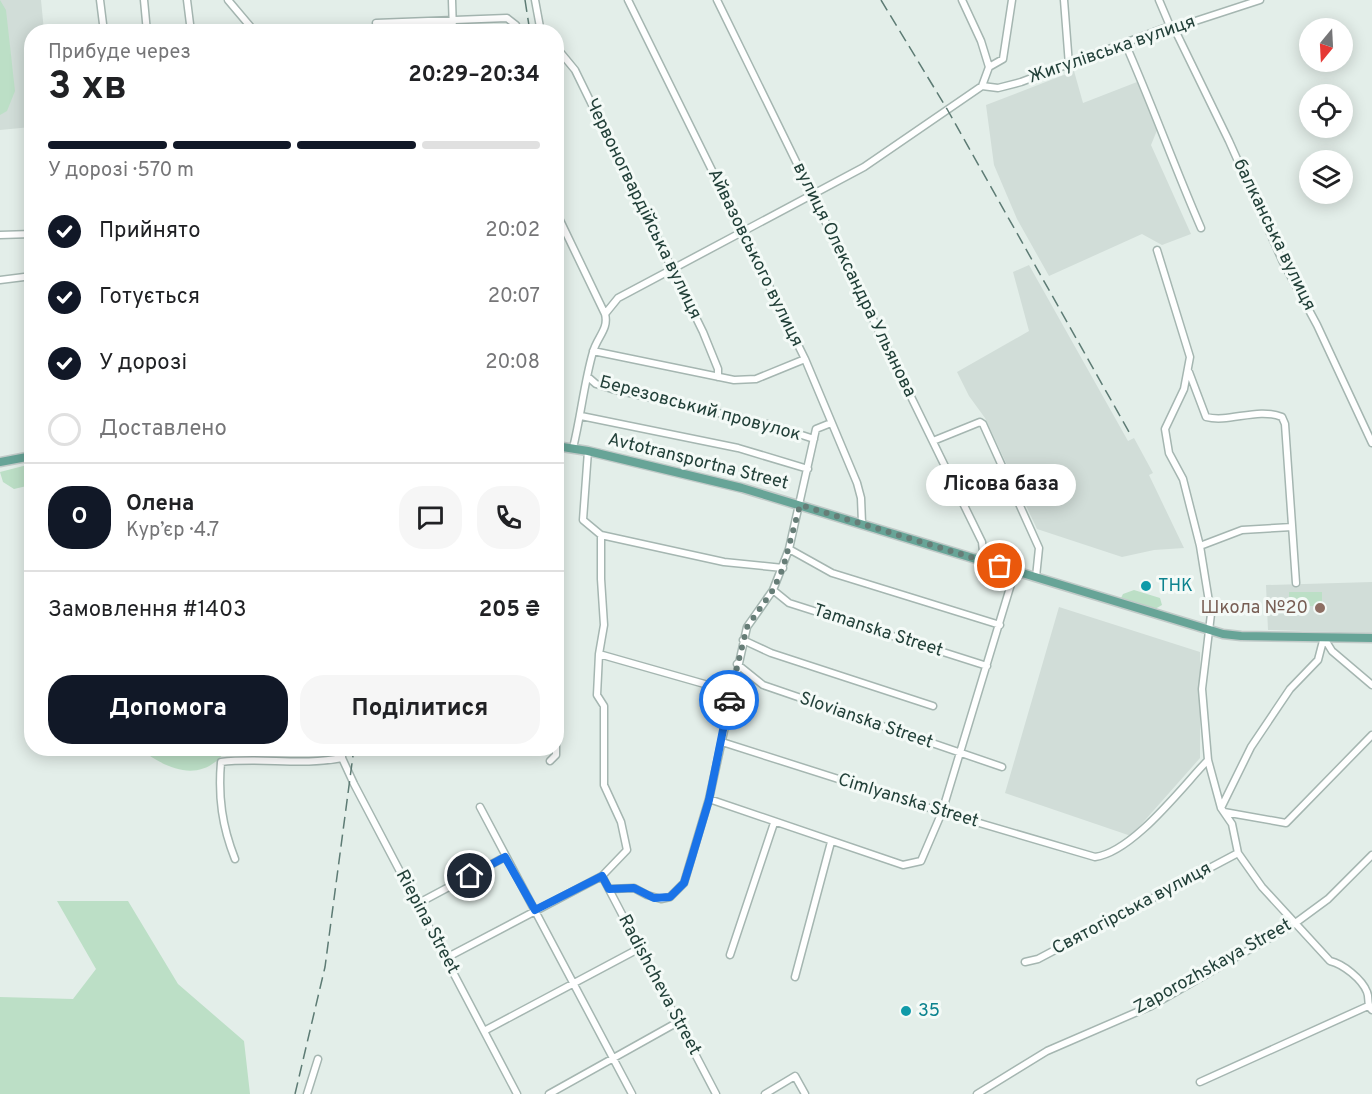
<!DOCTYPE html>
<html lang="uk">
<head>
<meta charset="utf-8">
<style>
	:root { --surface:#fff; --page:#f6f6f6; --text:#202124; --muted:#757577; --line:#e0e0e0; --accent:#111827 }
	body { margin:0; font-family:Overpass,sans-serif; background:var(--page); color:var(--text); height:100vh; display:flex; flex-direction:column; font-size:22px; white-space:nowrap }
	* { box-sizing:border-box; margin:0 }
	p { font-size:20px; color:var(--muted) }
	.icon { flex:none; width:33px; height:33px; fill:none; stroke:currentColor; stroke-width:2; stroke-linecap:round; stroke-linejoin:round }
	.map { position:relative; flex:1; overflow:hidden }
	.drawer { position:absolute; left:24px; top:24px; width:540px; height:732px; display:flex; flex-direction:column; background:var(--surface); border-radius:24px; box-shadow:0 3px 15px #0003 }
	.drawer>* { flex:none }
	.needle { width:39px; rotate:198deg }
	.controls { position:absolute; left:1299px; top:18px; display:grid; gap:12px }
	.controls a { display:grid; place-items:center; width:54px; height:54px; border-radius:50%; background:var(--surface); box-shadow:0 3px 15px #0003; font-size:30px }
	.pin { position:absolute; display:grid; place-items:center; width:51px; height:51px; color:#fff; margin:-26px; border:3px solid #fff; border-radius:50%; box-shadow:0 2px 6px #0007 }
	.courier { position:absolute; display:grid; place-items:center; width:60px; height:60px; margin:-30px; border:4px solid #1a73e8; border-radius:50%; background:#fff; color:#222; box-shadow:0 2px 8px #0007 }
	.bubble { position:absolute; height:42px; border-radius:21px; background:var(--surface); box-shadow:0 3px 15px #0003; font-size:20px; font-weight:700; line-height:42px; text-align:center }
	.head em { font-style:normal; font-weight:700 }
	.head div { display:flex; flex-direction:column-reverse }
	.head { display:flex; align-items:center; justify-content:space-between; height:102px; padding:0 24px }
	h1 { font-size:39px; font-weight:700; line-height:45px }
	.bar { display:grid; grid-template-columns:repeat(4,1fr); gap:9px 6px; align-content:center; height:72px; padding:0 24px }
	.bar i { height:8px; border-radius:4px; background:var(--line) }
	.bar .active { background:var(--accent) }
	.bar p { grid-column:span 4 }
	.line { display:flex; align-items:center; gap:15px; padding:0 24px; border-top:2px solid var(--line) }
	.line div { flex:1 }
	.round { display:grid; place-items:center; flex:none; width:63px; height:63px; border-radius:24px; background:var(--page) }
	ol { padding:0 24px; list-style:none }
	li { display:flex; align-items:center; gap:18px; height:66px }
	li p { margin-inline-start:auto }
	li .icon { padding:6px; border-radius:50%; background:var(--accent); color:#fff; stroke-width:4 }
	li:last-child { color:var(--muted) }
	li i { width:33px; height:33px; border:3px solid var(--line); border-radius:50% }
	.primary-button { display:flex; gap:12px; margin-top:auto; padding:12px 24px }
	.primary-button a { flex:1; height:69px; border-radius:24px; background:var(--accent); color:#fff; font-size:24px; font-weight:700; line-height:69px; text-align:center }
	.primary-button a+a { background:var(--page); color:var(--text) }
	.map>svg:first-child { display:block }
</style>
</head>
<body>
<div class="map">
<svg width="1372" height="1094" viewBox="0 0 1372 1094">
	<rect width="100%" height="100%" fill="#e3eee9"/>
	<path fill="#d1ddd8" d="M 0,0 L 41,0 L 44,31 L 32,32 L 31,127 L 0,130 Z
		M 1074,71 L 1083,103 L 1137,82 L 1158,128 L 1151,145 L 1191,234 L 1162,245 L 1142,234 L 1049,276 L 1017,219 L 994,165 L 986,105 Z
		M 1029,265 L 1128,441 L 1134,438 L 1153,473 L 1149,475 L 1184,548 L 1154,550 L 1122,557 L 1037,529 L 985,418 L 969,396 L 957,372 L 1029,331 L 1013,272 Z
		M 1372,582 L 1372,633 L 1268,630 L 1266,585 Z
		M 1059,607 L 1200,652 L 1200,758 L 1131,836 L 1005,793 Z"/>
	<path fill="#bcdfc6" d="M 0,0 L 6,10 L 15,91 L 7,111 L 0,115 Z
		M 31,464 L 31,485 L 14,489 L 3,482 L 0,472 Z
		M 1134,590 L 1160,598 L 1162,605 L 1155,609 L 1121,598 L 1123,594 Z
		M 1289,592 L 1322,592 L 1322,606 L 1289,606 Z
		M 140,749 L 227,749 C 203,784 169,771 140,749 Z
		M 57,901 L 128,901 L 178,984 L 244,1041 L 250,1094 L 0,1094 L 0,997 L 73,999 L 96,969 Z"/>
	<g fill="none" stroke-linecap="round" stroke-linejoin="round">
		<g stroke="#a5b6b1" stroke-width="9">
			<path id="minor" d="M 100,0 L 104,32
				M 144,0 L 147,32
				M 187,0 L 191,32
				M 228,0 L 255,32
				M 452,0 L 453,32
				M 535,0 L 540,27 L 544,32
				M 628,0 L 805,359 L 857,483 L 861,498 L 862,523
				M 717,0 L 982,542 L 984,561
				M 962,0 L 981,41 L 989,67 L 982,86
				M 1064,0 L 1069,65
				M 1159,0 L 1170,26
				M 376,23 L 507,18 L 516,25 L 517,32
				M 1174,28 L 1229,141 L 1282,260 L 1317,325 L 1372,443
				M 1125,43 C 1152,104 1174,166 1201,228
				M 556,47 L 575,70 L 703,332 L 718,369 L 718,377
				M 989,67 L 1003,59 L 1012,0
				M 556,108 L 556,148
				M 556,212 L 605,314
				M 0,235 L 32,234
				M 1157,250 L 1190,357 L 1184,389 L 1165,429 L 1169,453 L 1183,479 L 1200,546 L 1211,614 L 1202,689 L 1208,760 L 1221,808 L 1232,824 L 1238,853 L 1262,887 L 1330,961 C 1343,964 1362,979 1367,992 C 1370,999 1366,1004 1372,1010
				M 0,280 L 32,276
				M 593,351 L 734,380 L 756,379 L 805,359
				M 1189,372 L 1206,417 C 1230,423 1257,407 1282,417 L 1285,424 L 1296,583
				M 588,377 L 596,384 L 612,389 L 771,425 L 814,439
				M 581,416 L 738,448 L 808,469
				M 933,441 L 980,422 L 983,424 L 1039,548 L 1036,577
				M 573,448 C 581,416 584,383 593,352 C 597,337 609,329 605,314 L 618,298 L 864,167 L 982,86 L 998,88 L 1021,82 L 1170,26 L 1174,28 L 1260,0
				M 601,535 L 724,562 L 783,568
				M 1200,546 L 1242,530 L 1292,527
				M 789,549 L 832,573 L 1000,625
				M 773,590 L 789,603 L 987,666
				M 1324,638 L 1332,651 L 1372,685
				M 743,640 L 771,653 L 933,706
				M 599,654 L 715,687 L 732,685
				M 737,664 L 763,685 L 1002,767
				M 722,742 L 942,812 L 1095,857 C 1133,852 1181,788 1208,760
				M 342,748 L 342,758 L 354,784 L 517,1094
				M 550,761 L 556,755 L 556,744
				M 709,799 L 903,865 L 921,861 L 942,812 L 1015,571
				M 480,807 L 632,1094
				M 1221,808 L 1251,747 L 1290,689 L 1318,660 L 1324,637
				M 1224,812 L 1286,823 L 1372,735
				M 235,859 C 222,826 218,797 221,762 C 261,757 302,766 342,758
				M 602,876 L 716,1094
				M 609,889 L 634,888 L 647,895 L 661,899 L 670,897 L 684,883 L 709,799 L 747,627 L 773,590 L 789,549 L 816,429 L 831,423
				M 417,904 L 505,857
				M 730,955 L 774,823
				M 446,958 L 602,876 L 627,850 L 621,822 L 604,785 L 604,706 L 597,695 L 599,654 L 604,625 L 601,579 L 601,535 L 583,520 L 588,451
				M 1025,962 L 1038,959 L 1238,853
				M 795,977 L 831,842
				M 484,1031 L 640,948
				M 1200,1082 L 1368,1006
				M 307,1094 L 318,1059
				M 549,1094 L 678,1022
				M 765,1094 L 795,1076 L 805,1094
				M 977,1094 L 1047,1051 L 1151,1006 L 1294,924 L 1328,899 L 1372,855"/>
		</g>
		<g stroke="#c1cac8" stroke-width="11">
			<path id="major" d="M 556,446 L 588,451 L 742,488 L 1223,634 L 1241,636 L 1372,638
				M 0,462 L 32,456"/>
		</g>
		<use href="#minor" stroke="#fff" stroke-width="6"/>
		<use href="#major" stroke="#67a497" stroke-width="8"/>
		<path stroke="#5d7b74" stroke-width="1.5" stroke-dasharray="12 6" stroke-linecap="butt" d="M 525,0 L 530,32
			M 881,0 L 947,109 L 1129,432
			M 295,1094 L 325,967 L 354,748"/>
	</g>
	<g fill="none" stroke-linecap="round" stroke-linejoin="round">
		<path stroke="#667d77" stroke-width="6" stroke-dasharray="0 10.8" d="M 729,700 L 747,627 L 773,590 L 783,568 L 800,505 L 1000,566"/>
		<path stroke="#1a73e8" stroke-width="8" d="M 470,876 L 505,857 L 535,910 L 602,876 L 609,889 L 634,888 L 654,898 L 670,897 L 684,883 L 692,857 L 709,800 L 729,700"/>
	</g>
	<g fill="#0f9aa8" stroke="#f4faf7" stroke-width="2">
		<circle cx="1146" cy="586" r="6"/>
		<circle cx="906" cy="1011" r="6"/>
	</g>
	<circle fill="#8d6e63" stroke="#f4faf7" stroke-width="2" cx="1320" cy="608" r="6"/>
	<g text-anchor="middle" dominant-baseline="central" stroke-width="6" stroke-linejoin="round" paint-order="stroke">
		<g font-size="18" fill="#224039" stroke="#f4faf7">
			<text transform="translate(1112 50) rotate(-19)">Жигулівська вулиця</text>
			<text transform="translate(643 209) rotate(64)">Червоногвардійська вулиця</text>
			<text transform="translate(1274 235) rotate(64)">балканська вулиця</text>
			<text transform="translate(755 258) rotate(64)">Айвазовського вулиця</text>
			<text transform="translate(854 280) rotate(64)">вулиця Олександра Ульянова</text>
			<text transform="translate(700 409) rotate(15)">Березовський провулок</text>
			<text transform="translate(698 462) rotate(14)">Avtotransportna Street</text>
			<text transform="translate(878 631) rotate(18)">Tamanska Street</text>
			<text transform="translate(866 721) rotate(19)">Slovianska Street</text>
			<text transform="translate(908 801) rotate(17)">Cimlyanska Street</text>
			<text transform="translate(1132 909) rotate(-28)">Святогірська вулиця</text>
			<text transform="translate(427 922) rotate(62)">Riepina Street</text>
			<text transform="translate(1213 967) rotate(-29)">Zaporozhskaya Street</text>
			<text transform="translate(659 985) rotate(62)">Radishcheva Street</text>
		</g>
		<g font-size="18" fill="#0d838f" stroke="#f4faf7" text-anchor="start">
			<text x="1158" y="586">ТНК</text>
			<text x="918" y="1011">35</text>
		</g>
		<g font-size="18" fill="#785e54" stroke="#f4faf7" text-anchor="end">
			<text x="1308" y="608">Школа №20</text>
		</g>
	</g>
</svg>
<div class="controls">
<a><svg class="needle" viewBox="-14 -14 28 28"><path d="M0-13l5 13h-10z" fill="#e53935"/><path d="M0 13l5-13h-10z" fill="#757577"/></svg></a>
<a><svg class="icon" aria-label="locate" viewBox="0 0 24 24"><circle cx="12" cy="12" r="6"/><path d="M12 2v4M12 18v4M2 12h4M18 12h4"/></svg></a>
<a><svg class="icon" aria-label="layers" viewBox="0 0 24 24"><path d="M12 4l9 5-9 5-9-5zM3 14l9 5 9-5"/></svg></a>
</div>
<div class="pin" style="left:1000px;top:566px;background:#ea580c"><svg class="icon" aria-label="bag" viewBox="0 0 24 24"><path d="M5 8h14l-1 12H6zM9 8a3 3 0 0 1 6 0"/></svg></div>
<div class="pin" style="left:470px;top:876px;background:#1f2937"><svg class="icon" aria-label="home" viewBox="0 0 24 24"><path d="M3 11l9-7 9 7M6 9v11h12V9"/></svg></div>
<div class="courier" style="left:729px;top:700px"><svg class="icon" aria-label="car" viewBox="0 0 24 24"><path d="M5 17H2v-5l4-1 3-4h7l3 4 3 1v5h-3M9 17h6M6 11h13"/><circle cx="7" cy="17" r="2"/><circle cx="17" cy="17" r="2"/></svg></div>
<div class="bubble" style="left:926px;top:464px;width:150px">Лісова база</div>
<section class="drawer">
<div class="head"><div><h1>3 хв</h1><p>Прибуде через</p></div><em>20:29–20:34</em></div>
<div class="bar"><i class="active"></i><i class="active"></i><i class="active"></i><i></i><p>У дорозі · 570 m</p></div>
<ol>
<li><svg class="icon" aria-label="check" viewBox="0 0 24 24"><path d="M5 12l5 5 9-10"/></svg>Прийнято<p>20:02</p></li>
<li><svg class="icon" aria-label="check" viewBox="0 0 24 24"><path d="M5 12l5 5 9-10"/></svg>Готується<p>20:07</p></li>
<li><svg class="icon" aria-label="check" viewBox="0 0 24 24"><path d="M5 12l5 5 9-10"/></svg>У дорозі<p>20:08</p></li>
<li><i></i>Доставлено</li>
</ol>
<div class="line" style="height:108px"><b class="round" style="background:var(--accent);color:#fff">О</b><div><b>Олена</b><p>Кур’єр · 4.7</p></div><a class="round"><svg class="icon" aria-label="chat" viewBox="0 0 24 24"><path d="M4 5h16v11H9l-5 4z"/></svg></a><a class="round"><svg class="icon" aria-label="phone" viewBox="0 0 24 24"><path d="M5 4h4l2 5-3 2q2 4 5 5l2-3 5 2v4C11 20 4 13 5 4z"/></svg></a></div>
<div class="line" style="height:78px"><div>Замовлення #1403</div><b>205 ₴</b></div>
<div class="primary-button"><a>Допомога</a><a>Поділитися</a></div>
</section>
</div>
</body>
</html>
